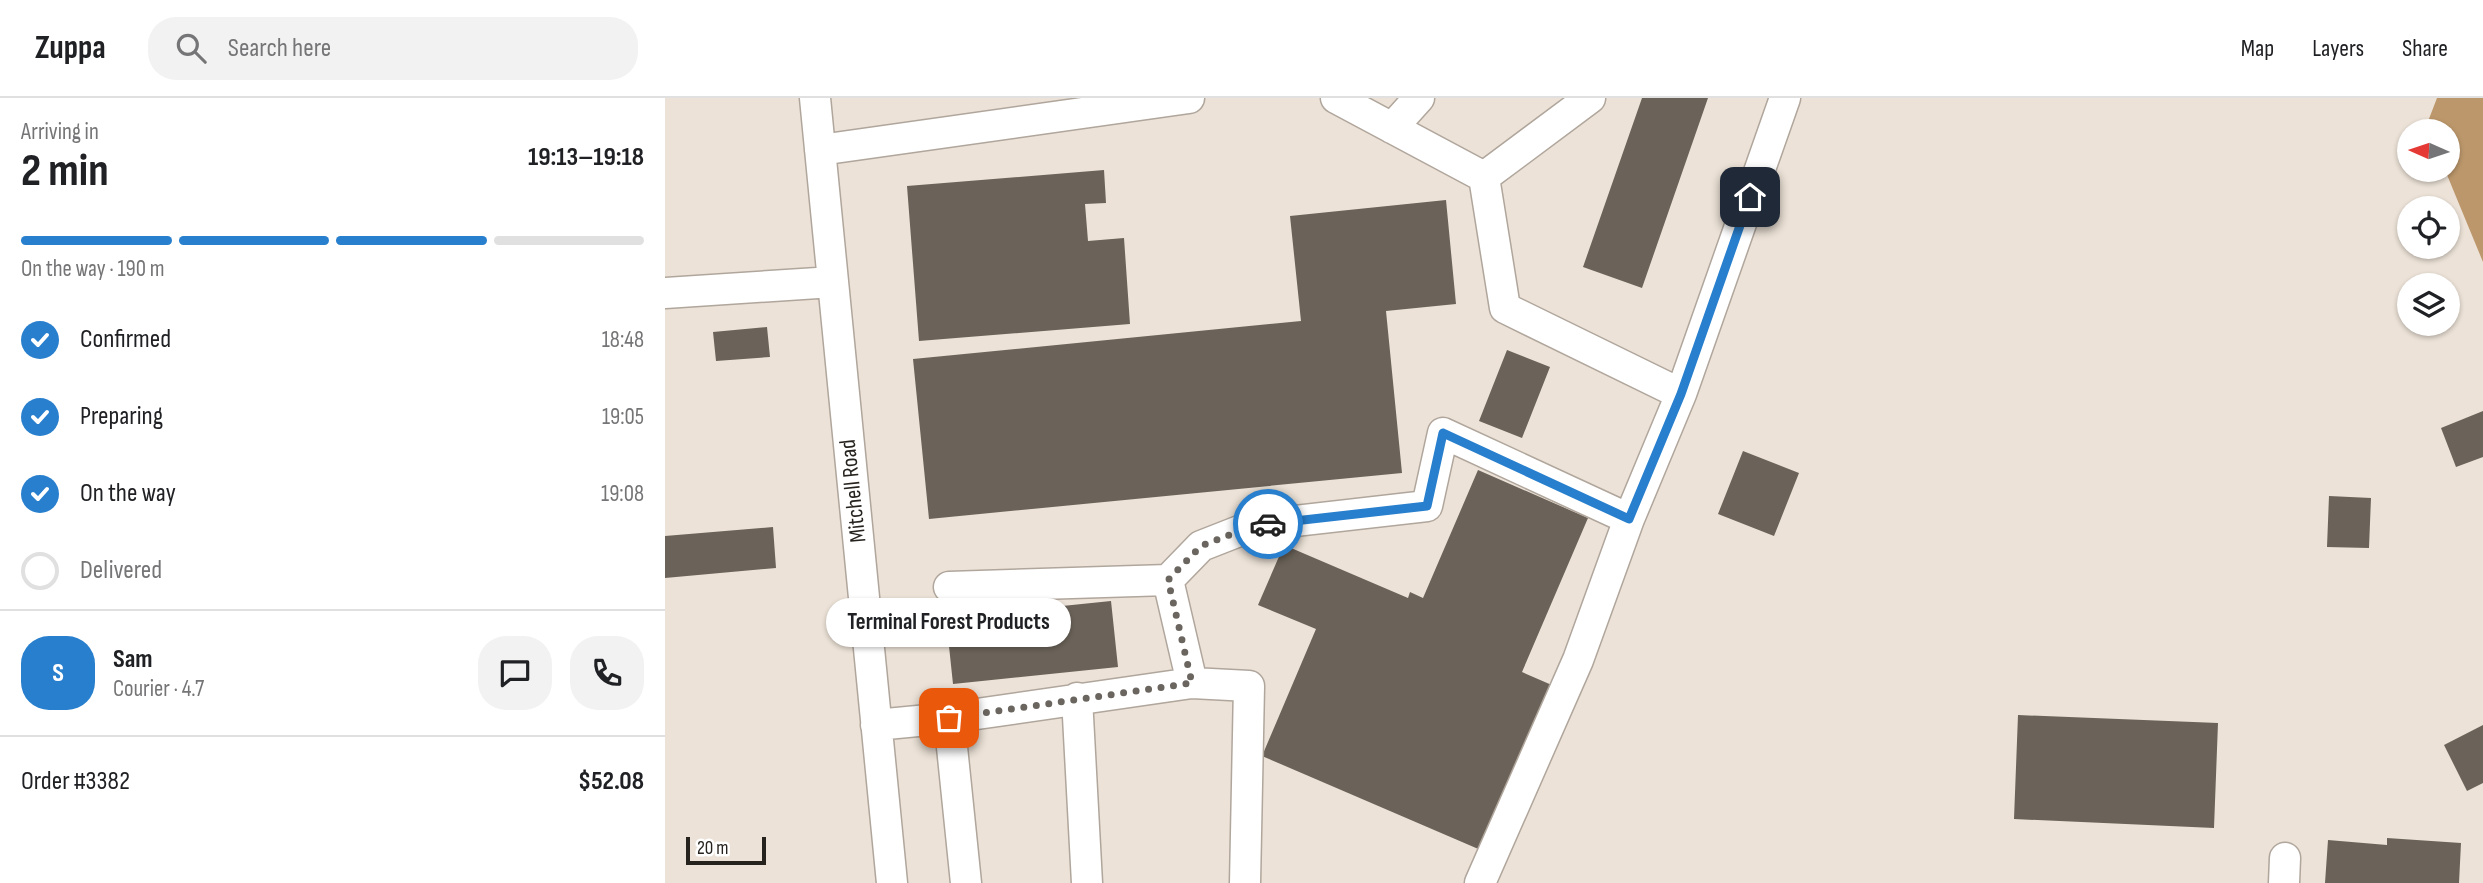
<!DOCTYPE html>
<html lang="en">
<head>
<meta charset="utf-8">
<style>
	:root { --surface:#fff; --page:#f2f2f2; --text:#202124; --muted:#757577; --line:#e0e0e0; --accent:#287fcd }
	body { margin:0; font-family:"Sofia Sans Condensed",sans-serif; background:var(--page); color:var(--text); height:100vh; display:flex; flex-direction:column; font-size:26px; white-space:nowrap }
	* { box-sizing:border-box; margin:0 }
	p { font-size:23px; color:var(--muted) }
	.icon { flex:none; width:38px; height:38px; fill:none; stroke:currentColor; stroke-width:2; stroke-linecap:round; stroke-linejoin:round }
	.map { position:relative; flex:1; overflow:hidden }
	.drawer { display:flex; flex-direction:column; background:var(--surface); width:665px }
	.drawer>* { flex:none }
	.needle { width:46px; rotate:273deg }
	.fabs { position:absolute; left:1732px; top:21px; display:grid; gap:14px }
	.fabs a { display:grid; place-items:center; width:63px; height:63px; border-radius:50%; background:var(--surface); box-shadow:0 2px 5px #0004; font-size:35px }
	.scale { position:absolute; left:21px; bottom:18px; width:80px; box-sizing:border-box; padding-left:7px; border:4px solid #26221e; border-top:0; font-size:19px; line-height:24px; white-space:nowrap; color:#26221e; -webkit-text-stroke:5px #fff; paint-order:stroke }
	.pin { position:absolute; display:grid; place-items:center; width:60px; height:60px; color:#fff; margin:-30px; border-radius:14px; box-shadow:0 4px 10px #0006 }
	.courier { position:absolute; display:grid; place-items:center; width:70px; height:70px; margin:-35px; border:5px solid #287fcd; border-radius:50%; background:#fff; color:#222; box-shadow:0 2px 9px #0007 }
	.bubble { position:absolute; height:49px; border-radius:24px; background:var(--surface); box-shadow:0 2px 5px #0004; font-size:23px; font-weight:700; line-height:49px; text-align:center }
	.summary em { font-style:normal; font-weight:700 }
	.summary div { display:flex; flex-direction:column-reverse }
	.summary { display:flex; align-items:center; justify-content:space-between; height:119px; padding:0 21px }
	h1 { font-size:46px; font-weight:700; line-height:52px }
	.bar { display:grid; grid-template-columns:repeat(4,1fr); gap:10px 7px; align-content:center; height:84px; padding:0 21px }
	.bar i { height:9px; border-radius:5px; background:var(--line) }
	.bar .on { background:var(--accent) }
	.bar p { grid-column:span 4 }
	.line { display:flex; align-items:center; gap:18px; padding:0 21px; border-top:2px solid var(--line) }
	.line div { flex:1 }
	.round { display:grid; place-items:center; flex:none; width:74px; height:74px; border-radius:28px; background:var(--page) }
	ol { padding:0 21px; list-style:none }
	li { display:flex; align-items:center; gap:21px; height:77px }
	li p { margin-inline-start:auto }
	li .icon { padding:7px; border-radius:50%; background:var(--accent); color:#fff; stroke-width:4 }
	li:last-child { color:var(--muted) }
	li i { width:38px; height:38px; border:4px solid var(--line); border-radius:50% }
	header { display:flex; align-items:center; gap:42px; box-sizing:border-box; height:98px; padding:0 35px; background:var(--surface); border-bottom:2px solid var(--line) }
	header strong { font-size:33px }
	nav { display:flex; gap:38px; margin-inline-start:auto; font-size:24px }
	.search { width:490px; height:63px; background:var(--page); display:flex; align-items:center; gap:18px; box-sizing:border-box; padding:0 24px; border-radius:28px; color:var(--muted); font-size:26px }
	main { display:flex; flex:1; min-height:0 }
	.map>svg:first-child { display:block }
</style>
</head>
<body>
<header>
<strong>Zuppa</strong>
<div class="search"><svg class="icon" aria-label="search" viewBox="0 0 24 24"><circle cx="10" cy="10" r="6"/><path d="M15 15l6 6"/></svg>Search here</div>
<nav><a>Map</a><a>Layers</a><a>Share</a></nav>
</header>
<main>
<section class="drawer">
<div class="summary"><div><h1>2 min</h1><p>Arriving in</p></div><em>19:13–19:18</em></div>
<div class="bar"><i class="on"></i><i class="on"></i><i class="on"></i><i></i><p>On the way · 190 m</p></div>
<ol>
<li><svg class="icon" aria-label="check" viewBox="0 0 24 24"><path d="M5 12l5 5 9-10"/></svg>Confirmed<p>18:48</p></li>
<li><svg class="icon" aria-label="check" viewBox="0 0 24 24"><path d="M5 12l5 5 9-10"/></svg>Preparing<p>19:05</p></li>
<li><svg class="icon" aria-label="check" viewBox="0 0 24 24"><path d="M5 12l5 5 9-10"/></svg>On the way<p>19:08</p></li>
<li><i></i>Delivered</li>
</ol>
<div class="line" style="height:126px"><b class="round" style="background:var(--accent);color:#fff">S</b><div><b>Sam</b><p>Courier · 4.7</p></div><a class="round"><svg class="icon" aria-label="chat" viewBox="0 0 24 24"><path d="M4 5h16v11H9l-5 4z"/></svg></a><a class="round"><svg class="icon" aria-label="phone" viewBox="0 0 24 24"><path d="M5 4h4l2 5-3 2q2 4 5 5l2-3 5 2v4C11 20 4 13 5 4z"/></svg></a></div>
<div class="line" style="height:91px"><div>Order #3382</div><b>$52.08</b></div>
</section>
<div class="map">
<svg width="1818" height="785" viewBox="0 0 1818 785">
	<rect width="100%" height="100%" fill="#ece2d7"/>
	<path fill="#bc976b" d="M 1772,0 L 1818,0 L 1818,164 L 1780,72 L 1783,72 L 1783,33 L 1764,33 L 1762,26 Z"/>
	<path fill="#6b6359" d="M 977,0 L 1043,0 L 977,190 L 918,169 Z
		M 439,72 L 441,105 L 420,106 L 423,143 L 459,140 L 465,226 L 254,243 L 242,88 Z
		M 781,102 L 791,206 L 721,213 L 737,375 L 264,421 L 248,261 L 636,223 L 625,118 Z
		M 102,229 L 105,259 L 51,263 L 48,234 Z
		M 842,252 L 885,269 L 857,340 L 814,323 Z
		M 1818,313 L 1818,359 L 1791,369 L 1776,330 Z
		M 1078,353 L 1134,375 L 1109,438 L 1053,416 Z
		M 813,372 L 923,420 L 857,574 L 889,588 L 818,753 L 597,658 L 651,531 L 593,507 L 619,447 L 743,500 L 745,494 L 758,500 Z
		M 1664,398 L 1706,400 L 1704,450 L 1662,449 Z
		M 108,429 L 111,470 L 0,480 L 0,438 Z
		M 446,503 L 453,569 L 288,586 L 281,520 Z
		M 1353,617 L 1553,625 L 1549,730 L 1349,721 Z
		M 1818,627 L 1818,685 L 1802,693 L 1779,647 Z
		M 1722,740 L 1796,745 L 1794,785 L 1660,785 L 1663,742 L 1722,747 Z"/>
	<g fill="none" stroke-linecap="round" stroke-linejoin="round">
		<g stroke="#b0a69c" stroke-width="33">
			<path id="minor" d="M 150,0 L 227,785
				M 671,0 L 819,79 L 840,210 L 1016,296 L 964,421 L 913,562 L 815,785
				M 727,30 L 754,0
				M 155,52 L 524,0
				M 819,79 L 925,0
				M 0,195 L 168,184
				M 1016,296 L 1120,0
				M 503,482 L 527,585
				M 284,489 L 503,482 L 536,448 L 587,428 L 762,408 L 778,335 L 964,421
				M 412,600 L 422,785
				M 284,620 L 301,785
				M 211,627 L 284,620 L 527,585 L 584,588 L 580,785
				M 1619,785 L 1620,760"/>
		</g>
		<use href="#minor" stroke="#fff" stroke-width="30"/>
	</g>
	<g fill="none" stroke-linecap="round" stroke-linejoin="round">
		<path stroke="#6b655f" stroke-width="7" stroke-dasharray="0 12.6" d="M 284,620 L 527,585 L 503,482 L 536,448 L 587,428 L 603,426"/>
		<path stroke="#287fcd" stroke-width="9" d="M 603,426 L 762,408 L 778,335 L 964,421 L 1016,296 L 1085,99"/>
	</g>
	<g text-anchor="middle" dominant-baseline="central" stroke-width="7" stroke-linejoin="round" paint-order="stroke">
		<g font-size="23" fill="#26221e" stroke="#fff">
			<text transform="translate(188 393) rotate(-96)">Mitchell Road</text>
		</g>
	</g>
</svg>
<div class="fabs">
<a><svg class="needle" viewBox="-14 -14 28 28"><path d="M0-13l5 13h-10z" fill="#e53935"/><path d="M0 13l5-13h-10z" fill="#757577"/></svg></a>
<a><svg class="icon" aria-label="locate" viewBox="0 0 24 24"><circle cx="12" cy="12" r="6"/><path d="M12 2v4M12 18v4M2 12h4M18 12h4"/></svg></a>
<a><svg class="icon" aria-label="layers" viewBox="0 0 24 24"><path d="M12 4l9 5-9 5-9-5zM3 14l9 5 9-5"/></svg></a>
</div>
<div class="scale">20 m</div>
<div class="pin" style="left:284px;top:620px;background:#ea580c"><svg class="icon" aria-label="bag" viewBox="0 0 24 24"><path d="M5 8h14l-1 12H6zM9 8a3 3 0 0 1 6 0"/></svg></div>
<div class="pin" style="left:1085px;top:99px;background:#1f2937"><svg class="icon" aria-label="home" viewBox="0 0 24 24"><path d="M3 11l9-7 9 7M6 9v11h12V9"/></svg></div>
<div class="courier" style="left:603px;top:426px"><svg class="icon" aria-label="car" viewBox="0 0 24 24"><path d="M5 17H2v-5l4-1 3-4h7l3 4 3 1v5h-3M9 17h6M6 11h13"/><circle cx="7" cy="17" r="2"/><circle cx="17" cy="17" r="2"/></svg></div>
<div class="bubble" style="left:161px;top:500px;width:245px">Terminal Forest Products</div>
</div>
</main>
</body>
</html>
